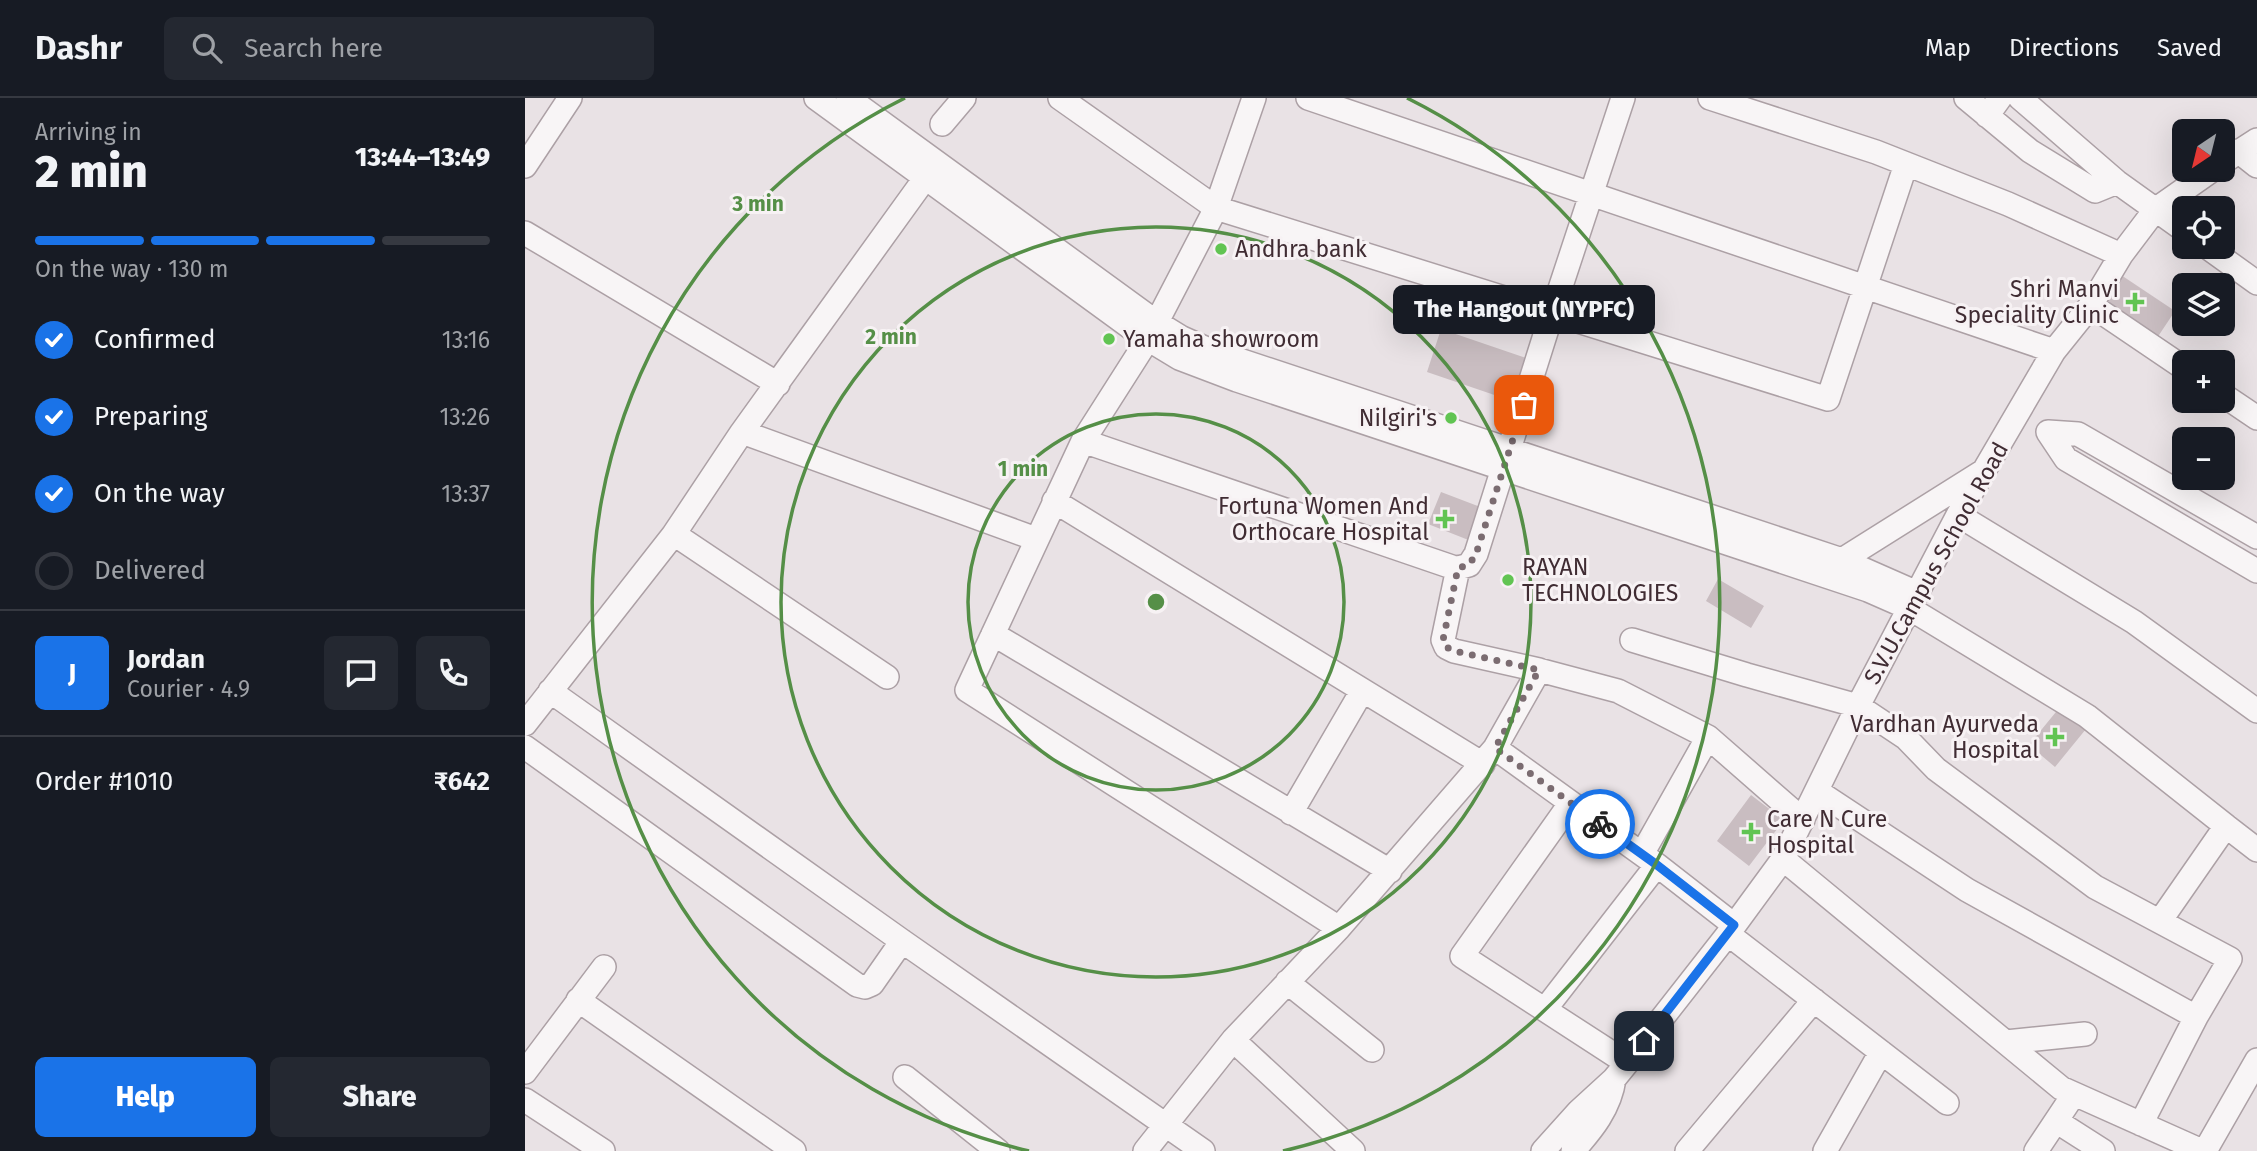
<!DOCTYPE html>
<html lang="en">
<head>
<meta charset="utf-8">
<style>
	:root { --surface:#171b24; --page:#242831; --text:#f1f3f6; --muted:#9ea1a6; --line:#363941; --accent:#1a73e8 }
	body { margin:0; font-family:"Fira Sans",sans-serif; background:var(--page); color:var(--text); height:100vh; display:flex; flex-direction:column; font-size:26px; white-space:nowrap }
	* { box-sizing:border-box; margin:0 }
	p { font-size:23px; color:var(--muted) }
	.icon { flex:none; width:38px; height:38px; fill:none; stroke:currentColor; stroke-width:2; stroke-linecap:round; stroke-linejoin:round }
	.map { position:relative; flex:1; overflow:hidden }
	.side { display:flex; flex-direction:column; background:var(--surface); width:525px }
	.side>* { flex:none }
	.needle { width:46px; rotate:215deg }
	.buttons { position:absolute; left:1647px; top:21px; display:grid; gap:14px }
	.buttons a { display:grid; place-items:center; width:63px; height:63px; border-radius:10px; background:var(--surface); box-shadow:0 7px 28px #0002; font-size:35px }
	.pin { position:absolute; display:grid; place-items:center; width:60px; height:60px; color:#fff; margin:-30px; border-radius:14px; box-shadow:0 4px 10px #0006 }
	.courier { position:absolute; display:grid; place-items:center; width:70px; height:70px; margin:-35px; border:5px solid #1a73e8; border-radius:50%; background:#fff; color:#222; box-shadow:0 2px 9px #0007 }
	.bubble { position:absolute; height:49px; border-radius:10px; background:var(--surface); box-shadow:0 7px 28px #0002; font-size:23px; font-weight:800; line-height:49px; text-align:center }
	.overview em { font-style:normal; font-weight:800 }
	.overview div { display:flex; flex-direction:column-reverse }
	.overview { display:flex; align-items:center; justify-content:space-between; height:119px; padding:0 35px }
	h1 { font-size:46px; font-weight:800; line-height:52px }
	.bar { display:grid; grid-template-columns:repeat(4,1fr); gap:10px 7px; align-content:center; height:84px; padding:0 35px }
	.bar i { height:9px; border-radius:5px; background:var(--line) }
	.bar .selected { background:var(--accent) }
	.bar p { grid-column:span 4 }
	.line { display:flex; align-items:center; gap:18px; padding:0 35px; border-top:2px solid var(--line) }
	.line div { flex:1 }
	.round { display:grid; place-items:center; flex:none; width:74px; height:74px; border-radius:10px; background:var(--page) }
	ol { padding:0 35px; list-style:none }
	li { display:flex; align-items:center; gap:21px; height:77px }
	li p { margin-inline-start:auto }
	li .icon { padding:7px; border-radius:50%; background:var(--accent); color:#fff; stroke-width:4 }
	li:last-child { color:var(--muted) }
	li i { width:38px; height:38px; border:4px solid var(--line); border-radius:50% }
	.action { display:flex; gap:14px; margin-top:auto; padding:14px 35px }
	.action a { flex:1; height:80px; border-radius:10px; background:var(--accent); color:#fff; font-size:28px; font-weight:800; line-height:80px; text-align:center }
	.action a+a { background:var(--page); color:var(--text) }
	header { display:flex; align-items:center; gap:42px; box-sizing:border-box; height:98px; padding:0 35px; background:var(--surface); border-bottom:2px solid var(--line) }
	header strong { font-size:33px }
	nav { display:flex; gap:38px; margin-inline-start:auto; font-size:24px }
	.search { width:490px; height:63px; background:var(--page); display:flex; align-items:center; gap:18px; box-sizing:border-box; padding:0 24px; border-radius:10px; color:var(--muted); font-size:26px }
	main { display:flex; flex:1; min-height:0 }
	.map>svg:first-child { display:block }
</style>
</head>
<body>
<header>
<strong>Dashr</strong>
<div class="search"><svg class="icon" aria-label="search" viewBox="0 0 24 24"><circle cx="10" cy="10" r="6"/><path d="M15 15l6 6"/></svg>Search here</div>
<nav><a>Map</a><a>Directions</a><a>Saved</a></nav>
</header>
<main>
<section class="side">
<div class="overview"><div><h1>2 min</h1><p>Arriving in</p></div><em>13:44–13:49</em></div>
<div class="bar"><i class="selected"></i><i class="selected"></i><i class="selected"></i><i></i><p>On the way · 130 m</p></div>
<ol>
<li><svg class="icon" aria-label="check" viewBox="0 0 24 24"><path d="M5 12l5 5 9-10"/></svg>Confirmed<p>13:16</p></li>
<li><svg class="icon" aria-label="check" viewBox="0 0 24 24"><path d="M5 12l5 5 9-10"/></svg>Preparing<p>13:26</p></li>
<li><svg class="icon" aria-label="check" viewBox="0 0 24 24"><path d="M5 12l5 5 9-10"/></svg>On the way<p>13:37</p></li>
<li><i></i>Delivered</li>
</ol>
<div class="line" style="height:126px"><b class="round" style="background:var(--accent);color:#fff">J</b><div><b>Jordan</b><p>Courier · 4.9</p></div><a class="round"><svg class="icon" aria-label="chat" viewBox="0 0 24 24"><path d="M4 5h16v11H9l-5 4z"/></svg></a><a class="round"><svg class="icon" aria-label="phone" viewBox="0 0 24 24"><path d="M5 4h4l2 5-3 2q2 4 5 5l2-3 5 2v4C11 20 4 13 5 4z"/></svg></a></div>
<div class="line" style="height:91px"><div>Order #1010</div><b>₹642</b></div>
<div class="action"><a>Help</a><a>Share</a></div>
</section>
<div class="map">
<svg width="1732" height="1053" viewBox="0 0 1732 1053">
	<rect width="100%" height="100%" fill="#e9e2e5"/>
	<path fill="#c9bdc1" d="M 1596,177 L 1650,213 L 1632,240 L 1578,205 Z
		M 916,231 L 1019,266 L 1005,309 L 902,274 Z
		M 916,394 L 958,410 L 946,443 L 903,426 Z
		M 1193,481 L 1239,508 L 1226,530 L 1181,503 Z
		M 1535,609 L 1561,631 L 1530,669 L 1504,647 Z
		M 1226,697 L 1259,722 L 1224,768 L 1192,743 Z"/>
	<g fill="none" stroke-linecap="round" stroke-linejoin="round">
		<g stroke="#aca0a5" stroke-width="26">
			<path id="minor" d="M 291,0 L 616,237 L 654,260 L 712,282 L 1343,492 L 1384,510 L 1562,618 L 1701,728 L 1635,823
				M 323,0 L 631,224 L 657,240 L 684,252 L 1317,462 L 1392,495
				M 535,0 L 691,110 L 1303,301 L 1381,66
				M 729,0 L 691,110 L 623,241 L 558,343 L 442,592 L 814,830
				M 783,0 L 1529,253
				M 1185,0 L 1351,54 L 1483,106 L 1596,157
				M 1441,0 L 1505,53 L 1570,93 L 1592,84
				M 1495,0 L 1592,84 L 1659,132
				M 1462,18 L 1475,0
				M 417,26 L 439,0
				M 1713,53 L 1732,68
				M 1698,64 L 1732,42
				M 0,68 L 45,0
				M 0,135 L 253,286
				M 1682,149 L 1732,185
				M 1566,207 L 1659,270
				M 1698,297 L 1732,320
				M 217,334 L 511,441
				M 558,343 L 927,469 L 933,470 L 944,467 L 951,456 L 1027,215 L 1098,0
				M 529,403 L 958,666
				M 1433,417 L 1609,524 L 1732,613
				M 1732,439 L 1553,336 L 1523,334 L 1541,361 L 1732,473
				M 1317,462 L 1457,374
				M 933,470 L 918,542 L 921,549 L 929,553 L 1014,572
				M 468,536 L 865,773
				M 1107,542 L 1222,577 L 1333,608 L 1381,640 L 1411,671 L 1570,789 L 1705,861 L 1671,919 L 1616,1026
				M 362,579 L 149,436 L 217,334 L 401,79
				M 25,593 L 377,843 L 678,1053
				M 0,626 L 149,436
				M 0,649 L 332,887 L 340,889 L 347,886 L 377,843
				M 970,650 L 1014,572 L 1093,593 L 1183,639 L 1278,722
				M 1292,693 L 1442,792 L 1671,919
				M 1045,706 L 937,858 L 1102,965
				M 766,715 L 837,593
				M 1701,728 L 1732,752
				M 1117,756 L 1183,639
				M 1258,761 L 1536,990 L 1677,1053
				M 1203,836 L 1422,1005
				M 762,884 L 847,952
				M 53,902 L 269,1053
				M 1021,910 L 1132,767
				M 708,942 L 828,1053
				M 1481,944 L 1560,936
				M 0,974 L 79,869
				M 380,979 L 473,1053
				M 0,1002 L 78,1053
				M 1531,1023 L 1578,1053
				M 620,1053 L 708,942 L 814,830 L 970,650 L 1132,767 L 1209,827
				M 1018,1053 L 1054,1013 L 1089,981 L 1102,965 L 1203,836 L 1258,761 L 1333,608 L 1433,417 L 1529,253 L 1566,207 L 1596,157 L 1630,112 L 1687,72
				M 1048,1053 C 1067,1032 1085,1010 1089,981
				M 1162,1053 L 1289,902
				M 1300,1053 L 1356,954
				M 1511,1053 L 1549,996
				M 1680,1053 L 1732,962"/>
		</g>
		<use href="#minor" stroke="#f8f5f6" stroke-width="23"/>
	</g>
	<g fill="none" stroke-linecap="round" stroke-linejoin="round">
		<path stroke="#7b6c71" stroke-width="7" stroke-dasharray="0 12.6" d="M 999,307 L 951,456 L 944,467 L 933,470 L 918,542 L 921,549 L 929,553 L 1014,572 L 970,650 L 1075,726"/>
		<path stroke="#1a73e8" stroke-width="9" d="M 1075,726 L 1132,767 L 1209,827 L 1119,943"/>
	</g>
	<g fill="none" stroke="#558f47" stroke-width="3.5">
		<circle cx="631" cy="504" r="188"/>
		<circle cx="631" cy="504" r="375"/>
		<path d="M504 1053A563 563 0 0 1 380 0M882 0A563 563 0 0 1 758 1053"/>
	</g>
	<g fill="#61c452" stroke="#f7f2f4" stroke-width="2.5">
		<circle cx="696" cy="151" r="7"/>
		<path d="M1606.5 193.5h7v7h7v7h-7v7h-7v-7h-7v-7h7z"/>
		<circle cx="584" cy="241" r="7"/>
		<circle cx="926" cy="320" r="7"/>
		<path d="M916.5 410.5h7v7h7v7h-7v7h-7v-7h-7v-7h7z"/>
		<circle cx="983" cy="482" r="7"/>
		<path d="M1526.5 628.5h7v7h7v7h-7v7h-7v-7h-7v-7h7z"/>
		<path d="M1222.5 723.5h7v7h7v7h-7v7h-7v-7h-7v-7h7z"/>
	</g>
	<g text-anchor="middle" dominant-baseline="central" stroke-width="6" stroke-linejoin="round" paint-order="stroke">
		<g font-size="23" fill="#402c33" stroke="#f7f2f4" text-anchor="start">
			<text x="710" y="151">Andhra bank</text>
			<text x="1594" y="191" text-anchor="end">Shri Manvi<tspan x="1594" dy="26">Speciality Clinic</tspan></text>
			<text x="598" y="241">Yamaha showroom</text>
			<text x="912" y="320" text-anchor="end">Nilgiri's</text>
			<text x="904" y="408" text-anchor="end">Fortuna Women And<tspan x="904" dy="26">Orthocare Hospital</tspan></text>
			<text x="997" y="469">RAYAN<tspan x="997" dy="26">TECHNOLOGIES</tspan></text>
			<text x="1514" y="626" text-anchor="end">Vardhan Ayurveda<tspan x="1514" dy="26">Hospital</tspan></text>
			<text x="1242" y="721">Care N Cure<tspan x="1242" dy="26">Hospital</tspan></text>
		</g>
		<g font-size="23" fill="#402c33" stroke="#f7f2f4">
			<text transform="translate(1411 465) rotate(-61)">S.V.U.Campus School Road</text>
		</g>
	</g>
	<circle cx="631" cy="504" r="10" fill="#558f47" stroke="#f7f2f4" stroke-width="3.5"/>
	<g font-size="21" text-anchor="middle" font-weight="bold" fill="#558f47" stroke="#f7f2f4" stroke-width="6" stroke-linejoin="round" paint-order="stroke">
		<text x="233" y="113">3 min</text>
		<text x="366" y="246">2 min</text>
		<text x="498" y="378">1 min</text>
	</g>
</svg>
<div class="buttons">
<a><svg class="needle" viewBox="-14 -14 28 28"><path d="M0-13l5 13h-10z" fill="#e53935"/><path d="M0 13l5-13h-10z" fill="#9ea1a6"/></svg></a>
<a><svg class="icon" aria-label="locate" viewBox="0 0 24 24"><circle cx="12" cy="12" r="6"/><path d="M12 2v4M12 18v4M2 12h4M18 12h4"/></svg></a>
<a><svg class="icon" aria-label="layers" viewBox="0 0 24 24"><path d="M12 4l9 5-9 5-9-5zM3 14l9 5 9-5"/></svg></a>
<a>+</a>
<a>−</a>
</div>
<div class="pin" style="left:999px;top:307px;background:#ea580c"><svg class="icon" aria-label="bag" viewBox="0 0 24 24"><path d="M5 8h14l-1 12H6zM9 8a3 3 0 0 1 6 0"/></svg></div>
<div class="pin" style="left:1119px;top:943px;background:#1f2937"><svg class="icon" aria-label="home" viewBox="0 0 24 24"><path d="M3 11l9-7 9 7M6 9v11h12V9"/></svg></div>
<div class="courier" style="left:1075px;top:726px"><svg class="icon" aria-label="bike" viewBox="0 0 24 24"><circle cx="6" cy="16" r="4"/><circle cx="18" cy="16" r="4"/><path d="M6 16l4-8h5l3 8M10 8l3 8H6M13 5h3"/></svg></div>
<div class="bubble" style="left:868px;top:187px;width:262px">The Hangout (NYPFC)</div>
</div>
</main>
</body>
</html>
